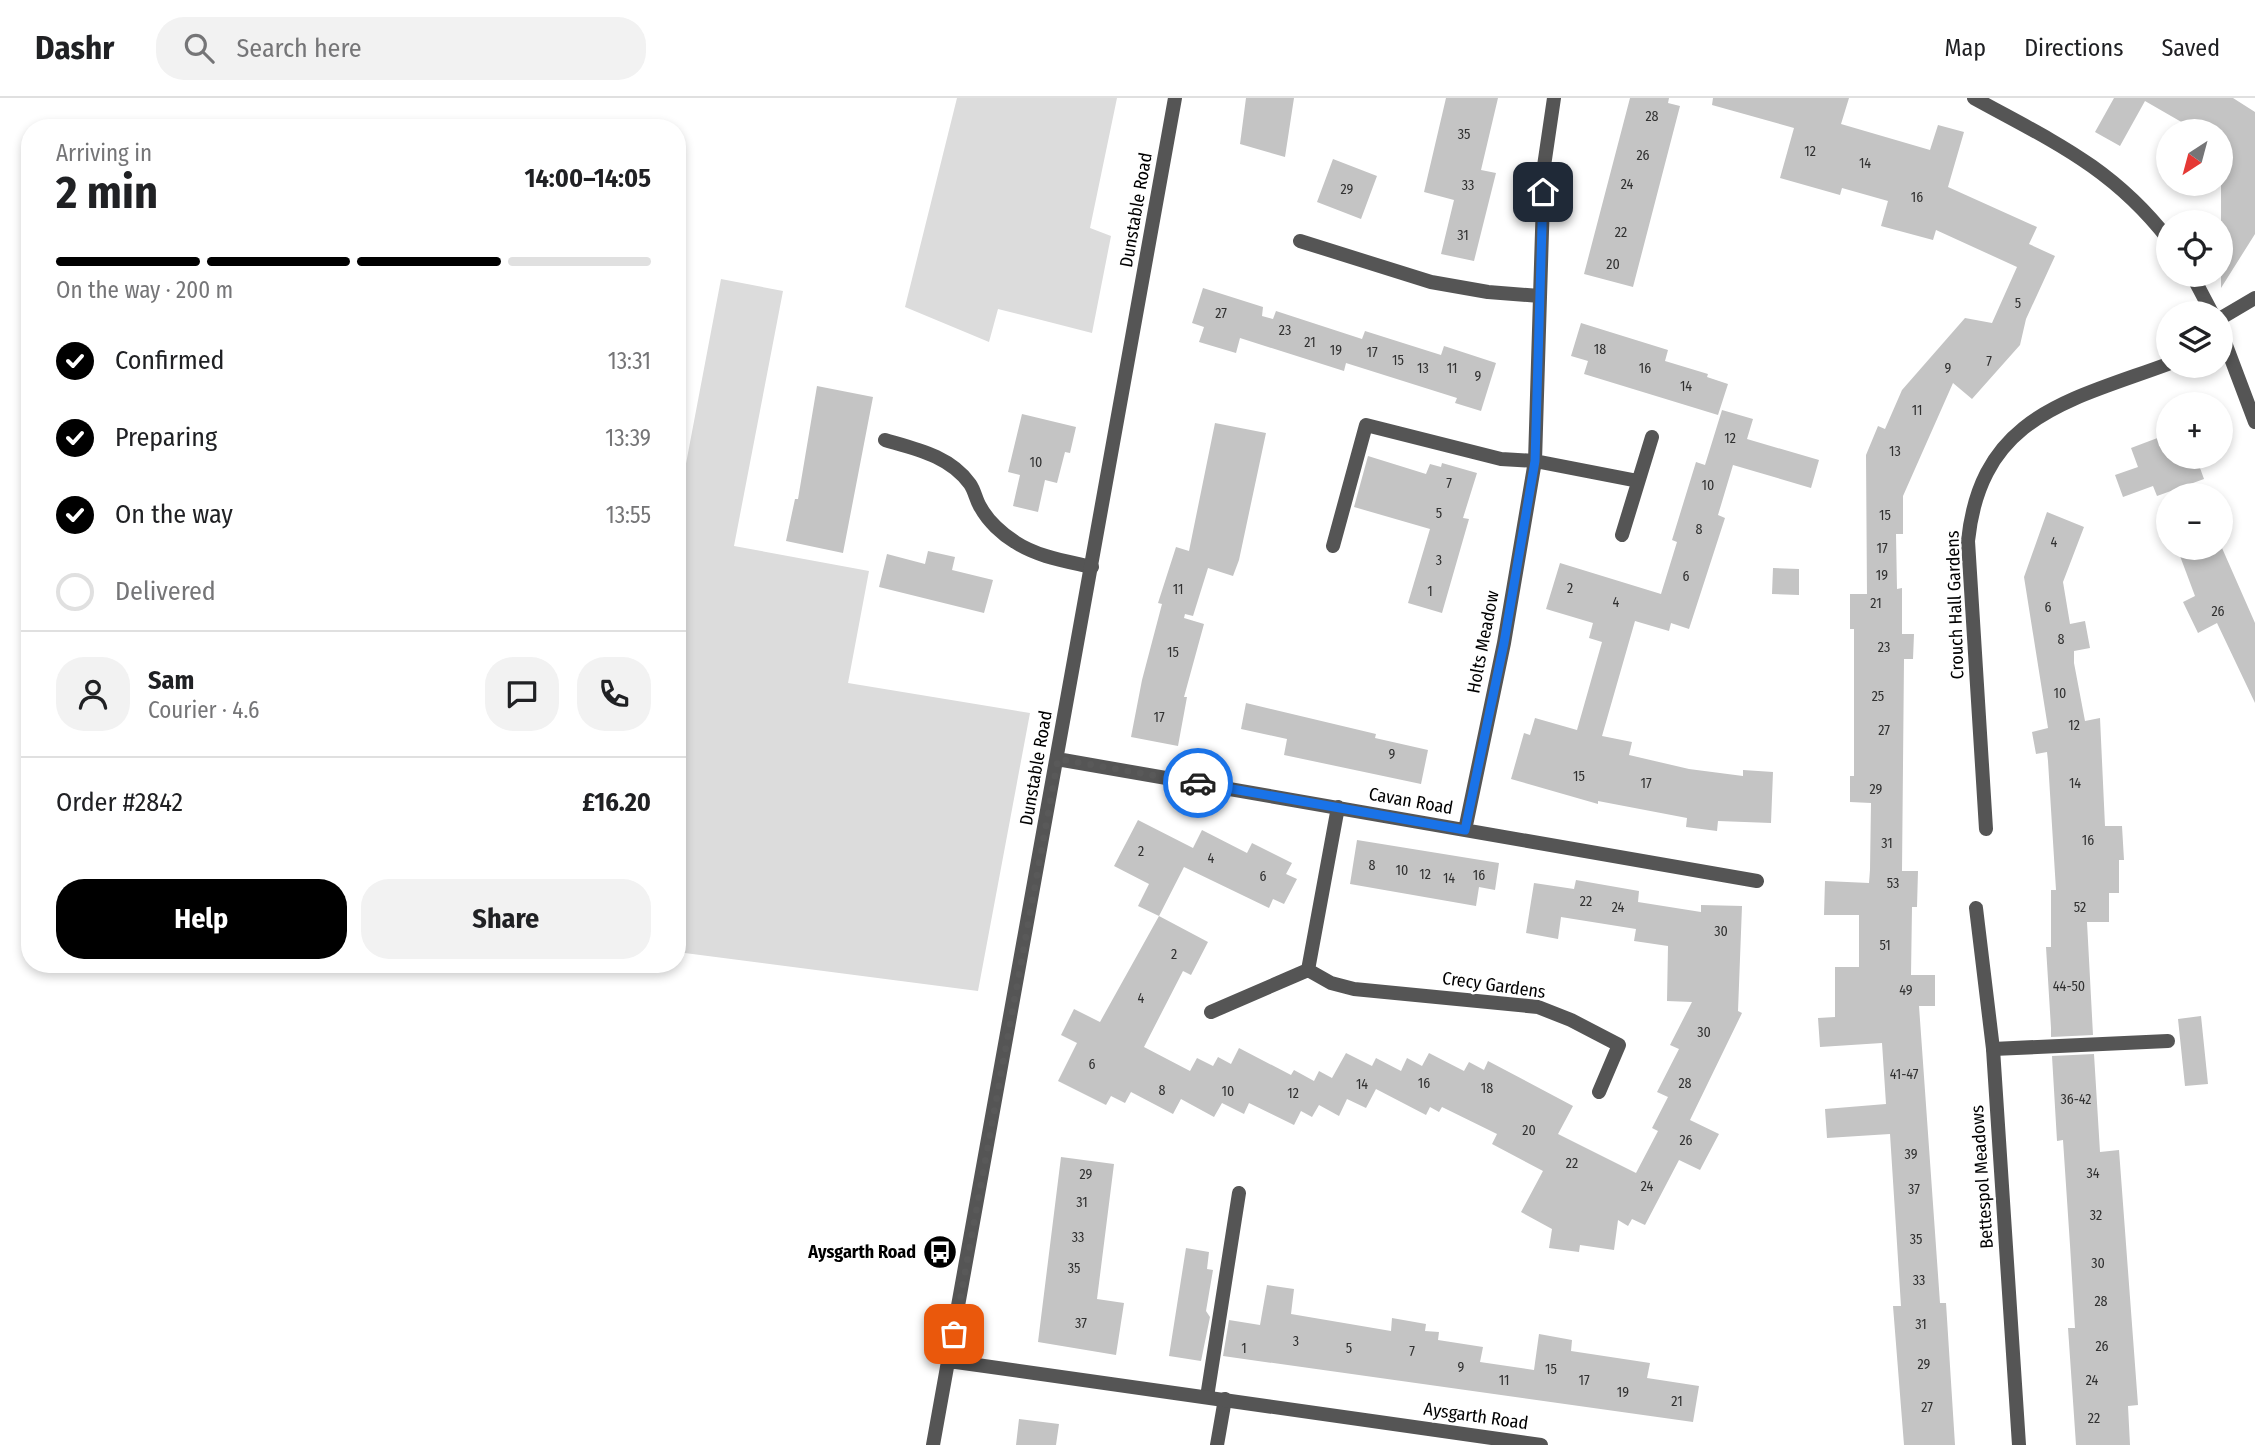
<!DOCTYPE html>
<html lang="en">
<head>
<meta charset="utf-8">
<style>
	:root { --surface:#fff; --page:#f2f2f2; --text:#202124; --muted:#757577; --line:#e0e0e0; --accent:#000 }
	body { margin:0; font-family:"Fira Sans Condensed",sans-serif; background:var(--page); color:var(--text); height:100vh; display:flex; flex-direction:column; font-size:26px; white-space:nowrap }
	* { box-sizing:border-box; margin:0 }
	p { font-size:23px; color:var(--muted) }
	.icon { flex:none; width:38px; height:38px; fill:none; stroke:currentColor; stroke-width:2; stroke-linecap:round; stroke-linejoin:round }
	.map { position:relative; flex:1; overflow:hidden }
	.details { position:absolute; left:21px; top:21px; width:665px; height:854px; display:flex; flex-direction:column; background:var(--surface); border-radius:28px; box-shadow:0 4px 10px #0003 }
	.details>* { flex:none }
	.needle { width:46px; rotate:216deg }
	.buttons { position:absolute; left:2156px; top:21px; display:grid; gap:14px }
	.buttons a { display:grid; place-items:center; width:77px; height:77px; border-radius:50%; background:var(--surface); box-shadow:0 4px 10px #0003; font-size:35px }
	.pin { position:absolute; display:grid; place-items:center; width:60px; height:60px; color:#fff; margin:-30px; border-radius:14px; box-shadow:0 4px 10px #0006 }
	.courier { position:absolute; display:grid; place-items:center; width:70px; height:70px; margin:-35px; border:5px solid #1a73e8; border-radius:50%; background:#fff; color:#222; box-shadow:0 2px 9px #0007 }
	.headline em { font-style:normal; font-weight:700 }
	.headline div { display:flex; flex-direction:column-reverse }
	.headline { display:flex; align-items:center; justify-content:space-between; height:119px; padding:0 35px }
	h1 { font-size:46px; font-weight:700; line-height:52px }
	.bar { display:grid; grid-template-columns:repeat(4,1fr); gap:10px 7px; align-content:center; height:84px; padding:0 35px }
	.bar i { height:9px; border-radius:5px; background:var(--line) }
	.bar .active { background:var(--accent) }
	.bar p { grid-column:span 4 }
	.line { display:flex; align-items:center; gap:18px; padding:0 35px; border-top:2px solid var(--line) }
	.line div { flex:1 }
	.round { display:grid; place-items:center; flex:none; width:74px; height:74px; border-radius:28px; background:var(--page) }
	ol { padding:0 35px; list-style:none }
	li { display:flex; align-items:center; gap:21px; height:77px }
	li p { margin-inline-start:auto }
	li .icon { padding:7px; border-radius:50%; background:var(--accent); color:#fff; stroke-width:4 }
	li:last-child { color:var(--muted) }
	li i { width:38px; height:38px; border:4px solid var(--line); border-radius:50% }
	.action { display:flex; gap:14px; margin-top:auto; padding:14px 35px }
	.action a { flex:1; height:80px; border-radius:28px; background:var(--accent); color:#fff; font-size:28px; font-weight:700; line-height:80px; text-align:center }
	.action a+a { background:var(--page); color:var(--text) }
	header { display:flex; align-items:center; gap:42px; box-sizing:border-box; height:98px; padding:0 35px; background:var(--surface); border-bottom:2px solid var(--line) }
	header strong { font-size:33px }
	nav { display:flex; gap:38px; margin-inline-start:auto; font-size:24px }
	.search { width:490px; height:63px; background:var(--page); display:flex; align-items:center; gap:18px; box-sizing:border-box; padding:0 24px; border-radius:28px; color:var(--muted); font-size:26px }
	.map>svg:first-child { display:block }
</style>
</head>
<body>
<header>
<strong>Dashr</strong>
<div class="search"><svg class="icon" aria-label="search" viewBox="0 0 24 24"><circle cx="10" cy="10" r="6"/><path d="M15 15l6 6"/></svg>Search here</div>
<nav><a>Map</a><a>Directions</a><a>Saved</a></nav>
</header>
<div class="map">
<svg width="2255" height="1347" viewBox="0 0 2255 1347">
	<rect width="100%" height="100%" fill="#fff"/>
	<path fill="#dcdcdc" d="M 957,0 L 1117,0 L 1090,130 L 1111,138 L 1092,235 L 998,211 L 989,244 L 905,209 Z
		M 721,181 L 783,193 L 734,448 L 869,473 L 848,585 L 1030,615 L 978,893 L 677,854 L 677,413 Z"/>
	<path fill="#c4c4c4" d="M 1246,0 L 1294,0 L 1285,59 L 1240,46 Z
		M 1446,0 L 1498,0 L 1481,72 L 1496,75 L 1474,163 L 1441,156 L 1454,102 L 1424,94 Z
		M 1630,0 L 1669,0 L 1668,5 L 1680,8 L 1633,189 L 1584,176 Z
		M 1713,0 L 1849,0 L 1841,26 L 1930,52 L 1938,27 L 1964,34 L 1948,89 L 2037,129 L 2029,146 L 2055,158 L 2026,221 L 2020,247 L 1972,301 L 1953,285 L 1903,398 L 1903,436 L 1896,436 L 1897,491 L 1902,490 L 1902,536 L 1914,536 L 1913,561 L 1904,561 L 1902,773 L 1918,773 L 1917,809 L 1912,809 L 1911,877 L 1935,877 L 1935,908 L 1919,908 L 1940,1205 L 1946,1205 L 1955,1347 L 1904,1347 L 1893,1208 L 1901,1208 L 1890,1036 L 1827,1040 L 1825,1011 L 1886,1006 L 1882,945 L 1820,949 L 1818,920 L 1835,919 L 1835,869 L 1859,869 L 1859,817 L 1824,817 L 1825,783 L 1869,785 L 1870,772 L 1871,705 L 1850,704 L 1850,678 L 1854,678 L 1854,531 L 1850,531 L 1850,496 L 1867,496 L 1866,357 L 1878,328 L 1885,331 L 1902,292 L 1965,220 L 1992,225 L 2017,169 L 1936,132 L 1933,142 L 1881,128 L 1888,103 L 1842,90 L 1840,97 L 1780,80 L 1794,30 L 1712,7 Z
		M 2114,0 L 2233,0 L 2255,14 L 2255,136 L 2221,190 L 2221,33 L 2197,33 L 2145,3 L 2120,48 L 2095,34 Z
		M 1333,61 L 1377,78 L 1361,121 L 1317,104 Z
		M 1203,190 L 1263,209 L 1262,218 L 1273,221 L 1276,213 L 1362,241 L 1365,233 L 1441,257 L 1444,248 L 1496,265 L 1481,313 L 1455,305 L 1457,300 L 1346,265 L 1344,273 L 1240,240 L 1236,255 L 1199,244 L 1204,229 L 1192,225 Z
		M 1581,225 L 1668,252 L 1665,263 L 1708,276 L 1707,279 L 1728,286 L 1718,317 L 1584,276 L 1588,263 L 1571,258 Z
		M 817,288 L 873,299 L 843,455 L 786,443 L 795,401 L 798,401 Z
		M 1722,312 L 1753,321 L 1747,341 L 1819,362 L 1811,390 L 1733,367 L 1718,417 L 1725,420 L 1689,531 L 1671,525 L 1669,533 L 1635,523 L 1602,638 L 1632,644 L 1629,657 L 1689,671 L 1743,678 L 1743,672 L 1773,674 L 1771,725 L 1718,723 L 1717,733 L 1686,729 L 1687,720 L 1598,703 L 1598,706 L 1511,681 L 1524,635 L 1530,637 L 1535,620 L 1577,632 L 1602,544 L 1589,540 L 1593,525 L 1546,511 L 1560,465 L 1661,496 L 1677,444 L 1672,442 L 1696,364 L 1705,367 Z
		M 1022,316 L 1076,329 L 1070,355 L 1065,354 L 1057,385 L 1045,382 L 1038,414 L 1013,408 L 1020,377 L 1008,374 Z
		M 1215,325 L 1266,335 L 1239,462 L 1233,478 L 1208,470 L 1193,518 L 1185,516 L 1184,520 L 1204,526 L 1184,599 L 1187,599 L 1178,648 L 1131,639 L 1142,582 L 1162,506 L 1158,505 L 1176,449 L 1189,453 Z
		M 2168,336 L 2168,359 L 2196,359 L 2204,381 L 2157,398 L 2153,388 L 2123,399 L 2115,377 L 2138,369 L 2131,350 Z
		M 1368,358 L 1426,376 L 1430,366 L 1441,369 L 1442,365 L 1477,375 L 1463,420 L 1469,421 L 1442,515 L 1408,505 L 1430,431 L 1354,409 Z
		M 2047,414 L 2084,429 L 2063,484 L 2070,526 L 2085,523 L 2090,550 L 2074,553 L 2074,565 L 2085,623 L 2100,620 L 2105,728 L 2122,728 L 2124,762 L 2119,762 L 2119,795 L 2109,795 L 2109,824 L 2087,824 L 2093,937 L 2051,939 L 2051,930 L 2046,849 L 2051,849 L 2051,792 L 2056,792 L 2048,663 L 2047,654 L 2036,656 L 2032,634 L 2048,630 L 2024,479 Z
		M 2177,450 L 2222,450 L 2255,525 L 2255,605 L 2217,525 L 2198,535 L 2183,504 L 2195,498 Z
		M 928,453 L 955,459 L 952,472 L 993,482 L 984,515 L 879,489 L 887,456 L 925,466 Z
		M 1773,470 L 1799,471 L 1799,497 L 1772,496 Z
		M 1246,605 L 1376,636 L 1375,640 L 1428,652 L 1421,686 L 1284,657 L 1287,641 L 1241,631 Z
		M 1138,722 L 1193,750 L 1202,732 L 1247,755 L 1252,745 L 1292,765 L 1286,776 L 1297,781 L 1284,806 L 1273,801 L 1269,810 L 1184,769 L 1159,818 L 1138,808 L 1149,786 L 1114,768 Z
		M 1357,742 L 1499,765 L 1495,792 L 1479,789 L 1476,808 L 1350,786 Z
		M 1576,782 L 1639,793 L 1638,804 L 1701,814 L 1701,807 L 1742,808 L 1738,913 L 1742,915 L 1690,1022 L 1719,1036 L 1700,1072 L 1679,1062 L 1645,1127 L 1632,1121 L 1628,1128 L 1618,1122 L 1614,1152 L 1580,1147 L 1579,1154 L 1549,1150 L 1552,1131 L 1521,1114 L 1543,1073 L 1492,1046 L 1497,1036 L 1442,1009 L 1439,1014 L 1430,1009 L 1426,1017 L 1376,991 L 1366,1010 L 1347,1001 L 1339,1018 L 1319,1007 L 1312,1019 L 1301,1013 L 1294,1027 L 1249,1005 L 1244,1016 L 1222,1005 L 1214,1019 L 1181,1001 L 1173,1016 L 1131,994 L 1125,1005 L 1111,998 L 1106,1007 L 1058,983 L 1077,945 L 1061,937 L 1074,911 L 1100,924 L 1159,818 L 1208,844 L 1191,877 L 1183,873 L 1144,949 L 1190,973 L 1197,960 L 1213,968 L 1218,959 L 1231,966 L 1239,950 L 1291,977 L 1294,972 L 1314,983 L 1319,973 L 1332,980 L 1346,955 L 1372,968 L 1376,960 L 1401,973 L 1407,960 L 1422,968 L 1429,955 L 1464,973 L 1469,964 L 1484,972 L 1488,963 L 1573,1008 L 1558,1036 L 1636,1075 L 1658,1033 L 1652,1030 L 1668,999 L 1657,994 L 1679,951 L 1670,947 L 1692,904 L 1667,903 L 1668,848 L 1634,843 L 1636,831 L 1561,819 L 1558,841 L 1526,835 L 1534,785 L 1574,791 Z
		M 2201,918 L 2208,986 L 2185,988 L 2178,921 Z
		M 2094,956 L 2100,1054 L 2119,1052 L 2138,1307 L 2128,1308 L 2130,1347 L 2076,1347 L 2068,1230 L 2075,1230 L 2070,1147 L 2063,1042 L 2057,1043 L 2052,958 Z
		M 1061,1059 L 1114,1066 L 1097,1201 L 1124,1205 L 1116,1257 L 1038,1244 Z
		M 1186,1150 L 1209,1154 L 1207,1171 L 1213,1172 L 1206,1213 L 1210,1219 L 1201,1263 L 1169,1258 Z
		M 1267,1187 L 1294,1191 L 1291,1216 L 1391,1233 L 1392,1220 L 1426,1226 L 1425,1233 L 1439,1234 L 1438,1242 L 1483,1249 L 1480,1264 L 1534,1272 L 1539,1236 L 1572,1242 L 1571,1253 L 1650,1265 L 1647,1280 L 1699,1288 L 1693,1324 L 1223,1258 L 1229,1222 L 1260,1227 Z
		M 1019,1321 L 1059,1326 L 1056,1347 L 1016,1347 Z"/>
	<g fill="none" stroke-linecap="round" stroke-linejoin="round">
		<path stroke="#555" stroke-width="14" d="M 2221,220 L 2255,200
			M 885,342 C 916,351 950,358 970,386 C 975,393 976,403 981,410 C 988,423 1002,436 1015,444 C 1038,459 1066,463 1092,469
			M 1333,448 L 1366,327 L 1501,361 L 1535,363
			M 1993,951 L 2168,943
			M 1207,1299 L 1239,1095
			M 1217,1347 L 1225,1301"/>
		<path stroke="#555" stroke-width="14" d="M 1974,0 C 2052,43 2112,69 2168,141
			M 1300,143 L 1431,184 L 1488,194 L 1540,198
			M 2192,177 L 2212,215
			M 2221,234 L 2255,324
			M 1535,363 L 1638,383
			M 1622,437 L 1652,339
			M 1057,661 L 1757,783
			M 1338,709 L 1308,872 L 1331,885 L 1354,891 L 1538,909 L 1571,922 L 1619,947 L 1599,994
			M 1986,731 L 1968,443 C 1981,318 2068,303 2168,266
			M 1465,732 L 1504,545 L 1535,363 L 1544,68 L 1554,0
			M 1976,810 L 1993,951 L 2019,1347
			M 1211,914 L 1308,872
			M 949,1263 L 1541,1347
			M 933,1347 L 1175,0"/>
	</g>
	<g fill="none" stroke-linecap="round" stroke-linejoin="round">
		<path stroke="#595959" stroke-width="7" stroke-dasharray="0 12.6" d="M 954,1236 L 1058,661 L 1198,685"/>
		<path stroke="#1a73e8" stroke-width="9" d="M 1198,685 L 1465,732 L 1504,545 L 1535,363 L 1543,94"/>
	</g>
	<defs>
		<g id="bus-disc" transform="scale(1.75)"><circle r="9.5" fill="#000" stroke="#fff"/><path d="M-5-6H5V4H4V6H2V4H-2V6H-4V4H-5ZM-3.5-4V0h7V-4ZM-3.5 1.2v1.5H-2V1.2ZM2 1.2v1.5H3.5V1.2Z" fill="#fff"/></g>
	</defs>
	<g fill-rule="evenodd">
		<use href="#bus-disc" x="940" y="1154"/>
	</g>
	<g text-anchor="middle" dominant-baseline="central" stroke-width="5" stroke-linejoin="round" paint-order="stroke">
		<g font-size="14" fill="#313131">
			<text x="1652" y="18">28</text>
			<text x="1464" y="36">35</text>
			<text x="1810" y="53">12</text>
			<text x="1643" y="57">26</text>
			<text x="1865" y="65">14</text>
			<text x="1627" y="86">24</text>
			<text x="1468" y="87">33</text>
			<text x="1347" y="91">29</text>
			<text x="1917" y="99">16</text>
			<text x="1621" y="134">22</text>
			<text x="1463" y="137">31</text>
			<text x="1613" y="166">20</text>
			<text x="2018" y="205">5</text>
			<text x="1221" y="215">27</text>
			<text x="1285" y="232">23</text>
			<text x="1310" y="244">21</text>
			<text x="1600" y="251">18</text>
			<text x="1336" y="252">19</text>
			<text x="1372" y="254">17</text>
			<text x="1398" y="262">15</text>
			<text x="1989" y="263">7</text>
			<text x="1423" y="270">13</text>
			<text x="1452" y="270">11</text>
			<text x="1645" y="270">16</text>
			<text x="1948" y="270">9</text>
			<text x="1478" y="278">9</text>
			<text x="1686" y="288">14</text>
			<text x="1917" y="312">11</text>
			<text x="1730" y="340">12</text>
			<text x="1895" y="353">13</text>
			<text x="1036" y="364">10</text>
			<text x="1449" y="385">7</text>
			<text x="1708" y="387">10</text>
			<text x="1439" y="415">5</text>
			<text x="1885" y="417">15</text>
			<text x="1699" y="431">8</text>
			<text x="2054" y="444">4</text>
			<text x="1882" y="450">17</text>
			<text x="1439" y="462">3</text>
			<text x="1882" y="477">19</text>
			<text x="1686" y="478">6</text>
			<text x="1570" y="490">2</text>
			<text x="1178" y="491">11</text>
			<text x="1430" y="493">1</text>
			<text x="1616" y="504">4</text>
			<text x="1876" y="505">21</text>
			<text x="2048" y="509">6</text>
			<text x="2218" y="513">26</text>
			<text x="2061" y="541">8</text>
			<text x="1884" y="549">23</text>
			<text x="1173" y="554">15</text>
			<text x="2060" y="595">10</text>
			<text x="1878" y="598">25</text>
			<text x="1159" y="619">17</text>
			<text x="2074" y="627">12</text>
			<text x="1884" y="632">27</text>
			<text x="1392" y="656">9</text>
			<text x="1579" y="678">15</text>
			<text x="1646" y="685">17</text>
			<text x="2075" y="685">14</text>
			<text x="1876" y="691">29</text>
			<text x="2088" y="742">16</text>
			<text x="1887" y="745">31</text>
			<text x="1141" y="753">2</text>
			<text x="1211" y="760">4</text>
			<text x="1372" y="767">8</text>
			<text x="1402" y="772">10</text>
			<text x="1425" y="776">12</text>
			<text x="1479" y="777">16</text>
			<text x="1263" y="778">6</text>
			<text x="1449" y="780">14</text>
			<text x="1893" y="785">53</text>
			<text x="1586" y="803">22</text>
			<text x="1618" y="809">24</text>
			<text x="2080" y="809">52</text>
			<text x="1721" y="833">30</text>
			<text x="1885" y="847">51</text>
			<text x="1174" y="856">2</text>
			<text x="2069" y="888">44-50</text>
			<text x="1906" y="892">49</text>
			<text x="1141" y="900">4</text>
			<text x="1704" y="934">30</text>
			<text x="1092" y="966">6</text>
			<text x="1904" y="976">41-47</text>
			<text x="1424" y="985">16</text>
			<text x="1685" y="985">28</text>
			<text x="1362" y="986">14</text>
			<text x="1487" y="990">18</text>
			<text x="1162" y="992">8</text>
			<text x="1228" y="993">10</text>
			<text x="1293" y="995">12</text>
			<text x="2076" y="1001">36-42</text>
			<text x="1529" y="1032">20</text>
			<text x="1686" y="1042">26</text>
			<text x="1911" y="1056">39</text>
			<text x="1572" y="1065">22</text>
			<text x="2093" y="1075">34</text>
			<text x="1086" y="1076">29</text>
			<text x="1647" y="1088">24</text>
			<text x="1914" y="1091">37</text>
			<text x="1082" y="1104">31</text>
			<text x="2096" y="1117">32</text>
			<text x="1078" y="1139">33</text>
			<text x="1916" y="1141">35</text>
			<text x="2098" y="1165">30</text>
			<text x="1074" y="1170">35</text>
			<text x="1919" y="1182">33</text>
			<text x="2101" y="1203">28</text>
			<text x="1081" y="1225">37</text>
			<text x="1921" y="1226">31</text>
			<text x="1296" y="1243">3</text>
			<text x="2102" y="1248">26</text>
			<text x="1244" y="1250">1</text>
			<text x="1349" y="1250">5</text>
			<text x="1412" y="1253">7</text>
			<text x="1924" y="1266">29</text>
			<text x="1461" y="1269">9</text>
			<text x="1551" y="1271">15</text>
			<text x="1504" y="1282">11</text>
			<text x="1584" y="1282">17</text>
			<text x="2092" y="1282">24</text>
			<text x="1623" y="1294">19</text>
			<text x="1677" y="1303">21</text>
			<text x="1927" y="1309">27</text>
			<text x="2094" y="1320">22</text>
		</g>
		<g font-size="18" fill="#000" stroke="#fff">
			<text transform="translate(1136 112) rotate(-80)">Dunstable Road</text>
			<text transform="translate(1955 507) rotate(-92)">Crouch Hall Gardens</text>
			<text transform="translate(1483 544) rotate(-79)">Holts Meadow</text>
			<text transform="translate(1036 670) rotate(-80)">Dunstable Road</text>
			<text transform="translate(1411 703) rotate(10)">Cavan Road</text>
			<text transform="translate(1494 887) rotate(8)">Crecy Gardens</text>
			<text transform="translate(1982 1079) rotate(-94)">Bettespol Meadows</text>
			<text transform="translate(1476 1318) rotate(8)">Aysgarth Road</text>
		</g>
		<g font-size="18" font-weight="bold" fill="#000" stroke="#fff" text-anchor="end">
			<text x="916" y="1154">Aysgarth Road</text>
		</g>
	</g>
</svg>
<div class="buttons">
<a><svg class="needle" viewBox="-14 -14 28 28"><path d="M0-13l5 13h-10z" fill="#e53935"/><path d="M0 13l5-13h-10z" fill="#757577"/></svg></a>
<a><svg class="icon" aria-label="locate" viewBox="0 0 24 24"><circle cx="12" cy="12" r="6"/><path d="M12 2v4M12 18v4M2 12h4M18 12h4"/></svg></a>
<a><svg class="icon" aria-label="layers" viewBox="0 0 24 24"><path d="M12 4l9 5-9 5-9-5zM3 14l9 5 9-5"/></svg></a>
<a>+</a>
<a>−</a>
</div>
<div class="pin" style="left:954px;top:1236px;background:#ea580c"><svg class="icon" aria-label="bag" viewBox="0 0 24 24"><path d="M5 8h14l-1 12H6zM9 8a3 3 0 0 1 6 0"/></svg></div>
<div class="pin" style="left:1543px;top:94px;background:#1f2937"><svg class="icon" aria-label="home" viewBox="0 0 24 24"><path d="M3 11l9-7 9 7M6 9v11h12V9"/></svg></div>
<div class="courier" style="left:1198px;top:685px"><svg class="icon" aria-label="car" viewBox="0 0 24 24"><path d="M5 17H2v-5l4-1 3-4h7l3 4 3 1v5h-3M9 17h6M6 11h13"/><circle cx="7" cy="17" r="2"/><circle cx="17" cy="17" r="2"/></svg></div>
<section class="details">
<div class="headline"><div><h1>2 min</h1><p>Arriving in</p></div><em>14:00–14:05</em></div>
<div class="bar"><i class="active"></i><i class="active"></i><i class="active"></i><i></i><p>On the way · 200 m</p></div>
<ol>
<li><svg class="icon" aria-label="check" viewBox="0 0 24 24"><path d="M5 12l5 5 9-10"/></svg>Confirmed<p>13:31</p></li>
<li><svg class="icon" aria-label="check" viewBox="0 0 24 24"><path d="M5 12l5 5 9-10"/></svg>Preparing<p>13:39</p></li>
<li><svg class="icon" aria-label="check" viewBox="0 0 24 24"><path d="M5 12l5 5 9-10"/></svg>On the way<p>13:55</p></li>
<li><i></i>Delivered</li>
</ol>
<div class="line" style="height:126px"><a class="round"><svg class="icon" aria-label="person" viewBox="0 0 24 24"><circle cx="12" cy="8" r="4"/><path d="M4 21q1-7 8-7t8 7"/></svg></a><div><b>Sam</b><p>Courier · 4.6</p></div><a class="round"><svg class="icon" aria-label="chat" viewBox="0 0 24 24"><path d="M4 5h16v11H9l-5 4z"/></svg></a><a class="round"><svg class="icon" aria-label="phone" viewBox="0 0 24 24"><path d="M5 4h4l2 5-3 2q2 4 5 5l2-3 5 2v4C11 20 4 13 5 4z"/></svg></a></div>
<div class="line" style="height:91px"><div>Order #2842</div><b>£16.20</b></div>
<div class="action"><a>Help</a><a>Share</a></div>
</section>
</div>
</body>
</html>
